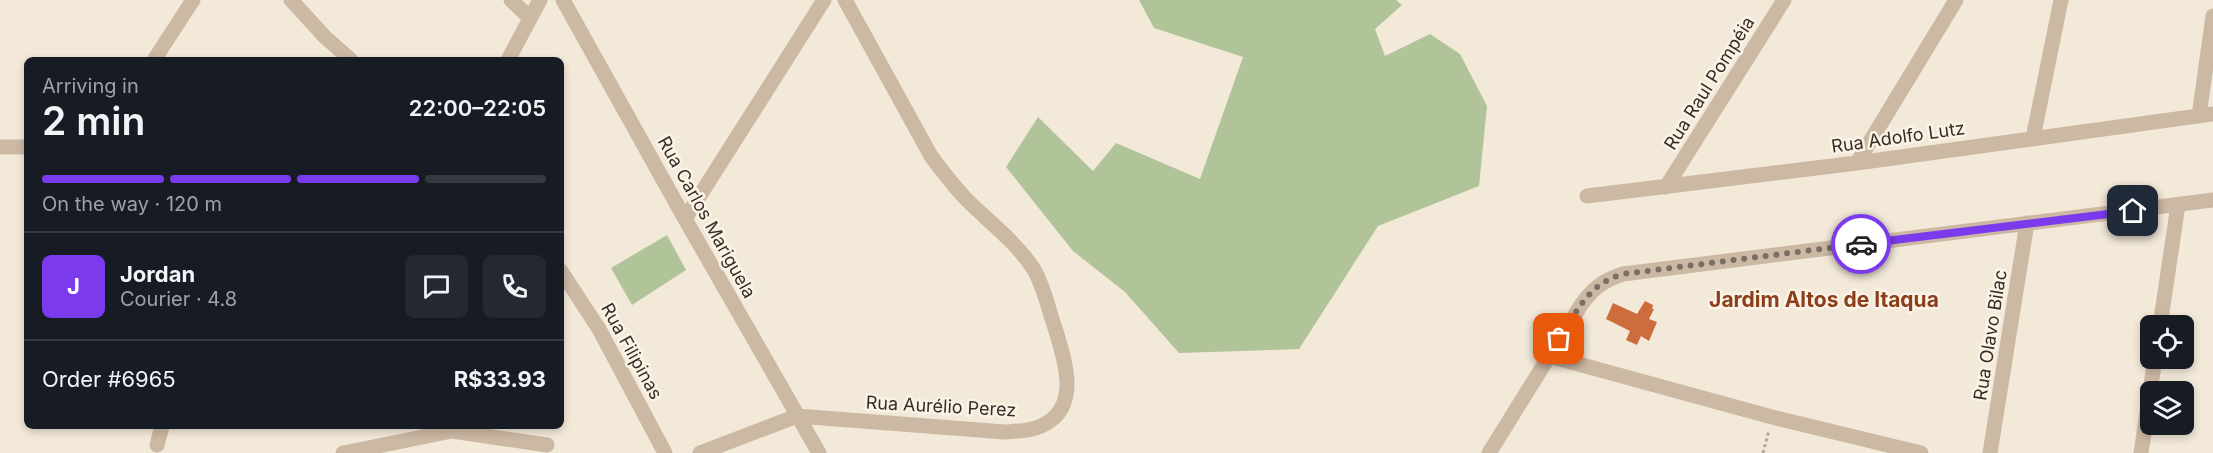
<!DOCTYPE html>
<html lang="en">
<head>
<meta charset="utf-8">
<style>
	:root { --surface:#171b24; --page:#242831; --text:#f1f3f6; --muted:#9ea1a6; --line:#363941; --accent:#7c3aed }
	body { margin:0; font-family:Inter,sans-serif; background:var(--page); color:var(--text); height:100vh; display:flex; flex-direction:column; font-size:22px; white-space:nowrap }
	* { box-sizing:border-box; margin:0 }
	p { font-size:20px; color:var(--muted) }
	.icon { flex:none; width:33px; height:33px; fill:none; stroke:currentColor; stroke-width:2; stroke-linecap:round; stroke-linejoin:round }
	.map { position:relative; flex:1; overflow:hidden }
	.side { position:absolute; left:24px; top:57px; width:540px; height:372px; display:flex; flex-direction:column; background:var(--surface); border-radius:9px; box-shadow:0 3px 9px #0003 }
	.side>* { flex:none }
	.fabs { position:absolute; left:2140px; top:315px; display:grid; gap:12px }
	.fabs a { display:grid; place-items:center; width:54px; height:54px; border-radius:9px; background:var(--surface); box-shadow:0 3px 9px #0003; font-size:30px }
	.pin { position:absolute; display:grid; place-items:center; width:51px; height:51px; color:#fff; margin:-26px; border-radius:12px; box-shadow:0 3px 9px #0006 }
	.courier { position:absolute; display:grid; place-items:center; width:60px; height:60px; margin:-30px; border:4px solid #7c3aed; border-radius:50%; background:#fff; color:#222; box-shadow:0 2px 8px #0007 }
	.summary em { font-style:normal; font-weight:600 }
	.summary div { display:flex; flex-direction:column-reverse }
	.summary { display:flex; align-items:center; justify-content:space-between; height:102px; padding:0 18px }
	h1 { font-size:39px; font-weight:600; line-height:45px }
	.bar { display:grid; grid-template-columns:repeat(4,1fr); gap:9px 6px; align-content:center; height:72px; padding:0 18px }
	.bar i { height:8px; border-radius:4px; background:var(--line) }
	.bar .on { background:var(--accent) }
	.bar p { grid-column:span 4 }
	.line { display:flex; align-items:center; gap:15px; padding:0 18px; border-top:2px solid var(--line) }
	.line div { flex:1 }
	.round { display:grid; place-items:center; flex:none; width:63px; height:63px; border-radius:9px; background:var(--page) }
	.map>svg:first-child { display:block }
</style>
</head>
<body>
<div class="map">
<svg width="2213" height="453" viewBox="0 0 2213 453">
	<rect width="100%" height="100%" fill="#f3e9d9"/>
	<path fill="#b1c398" d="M 1139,0 L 1396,0 L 1402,5 L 1375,29 L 1385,56 L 1430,34 L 1460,54 L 1487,106 L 1479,186 L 1378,226 L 1299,349 L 1179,353 L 1125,292 L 1073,251 L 1006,167 L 1038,117 L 1093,171 L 1116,143 L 1200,179 L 1243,57 L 1154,28 Z
		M 667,235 L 686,270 L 632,305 L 611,268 Z"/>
	<path fill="#cd6c3d" d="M 1645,301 L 1653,305 L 1652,309 L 1654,309 L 1649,319 L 1657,322 L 1649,341 L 1641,336 L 1637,345 L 1626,340 L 1630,331 L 1606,319 L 1613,303 L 1637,314 Z"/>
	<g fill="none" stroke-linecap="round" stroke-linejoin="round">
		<path stroke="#b7a38f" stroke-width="3" stroke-dasharray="3 3" stroke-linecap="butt" d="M 1763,453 L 1769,430"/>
		<path stroke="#ccb9a4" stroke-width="15" d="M 291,0 L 325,37 L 351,60
			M 511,0 L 529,17
			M 563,0 L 685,219 L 819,453
			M 154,60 L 193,0
			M 508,60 L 540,0
			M 2199,116 L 2213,16
			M 2033,138 L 2061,0
			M 0,147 L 27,147
			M 1857,163 L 1956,0
			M 1666,187 L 1784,0
			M 1587,196 L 1857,163 L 2213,114
			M 685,219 L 824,0
			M 561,271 L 599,329 L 665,453
			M 2160,326 L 2178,205
			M 1549,356 L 1772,417 L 1921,453
			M 157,445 L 162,426
			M 343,453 L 452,431 L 547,445
			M 700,453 L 797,416 L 1005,432 C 1018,431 1033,431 1045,424 C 1081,405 1064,358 1055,328 C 1048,308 1044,286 1033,268 C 1015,241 988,221 966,199 C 953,185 942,171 931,156 L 845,0
			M 1489,453 L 1581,305 C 1593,288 1604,280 1623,274 L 2213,200
			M 1990,453 L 2027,223
			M 2141,453 L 2155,358"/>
	</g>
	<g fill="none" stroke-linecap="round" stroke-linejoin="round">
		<path stroke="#796f65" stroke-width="6" stroke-dasharray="0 10.8" d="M 1559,339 C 1578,310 1588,284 1623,274 L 1861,244"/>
		<path stroke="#7c3aed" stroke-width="8" d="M 1861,244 L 2133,211"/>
	</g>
	<g text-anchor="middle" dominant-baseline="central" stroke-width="5" stroke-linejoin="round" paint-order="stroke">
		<g font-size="18" fill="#372d26" stroke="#faf3e6">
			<text transform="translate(1709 83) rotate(-58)">Rua Raul Pompéia</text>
			<text transform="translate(1898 137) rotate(-8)">Rua Adolfo Lutz</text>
			<text transform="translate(707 217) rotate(61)">Rua Carlos Mariguela</text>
			<text transform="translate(1990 335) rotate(-81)">Rua Olavo Bilac</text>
			<text transform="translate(632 351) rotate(61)">Rua Filipinas</text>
			<text transform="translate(941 406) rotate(3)">Rua Aurélio Perez</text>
		</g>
		<g font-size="21" font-weight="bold" fill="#8a3e1b" stroke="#faf3e6">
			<text x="1824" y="299">Jardim Altos de Itaqua</text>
		</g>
	</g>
</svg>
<div class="fabs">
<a><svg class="icon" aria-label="locate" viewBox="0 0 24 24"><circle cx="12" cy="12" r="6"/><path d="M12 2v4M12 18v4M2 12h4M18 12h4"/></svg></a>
<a><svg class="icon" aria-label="layers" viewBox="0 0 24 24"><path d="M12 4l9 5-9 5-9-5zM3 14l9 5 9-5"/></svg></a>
</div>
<div class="pin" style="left:1559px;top:339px;background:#ea580c"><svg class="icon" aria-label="bag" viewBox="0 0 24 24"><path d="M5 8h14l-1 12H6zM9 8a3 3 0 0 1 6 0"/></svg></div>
<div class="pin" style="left:2133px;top:211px;background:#1f2937"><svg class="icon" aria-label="home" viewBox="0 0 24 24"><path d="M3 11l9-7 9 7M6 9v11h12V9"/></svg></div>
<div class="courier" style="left:1861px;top:244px"><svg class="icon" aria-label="car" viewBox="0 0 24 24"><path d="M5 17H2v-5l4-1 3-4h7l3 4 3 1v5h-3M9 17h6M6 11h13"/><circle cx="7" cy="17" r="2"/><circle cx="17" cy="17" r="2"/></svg></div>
<section class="side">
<div class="summary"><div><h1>2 min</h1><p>Arriving in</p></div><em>22:00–22:05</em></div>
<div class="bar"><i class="on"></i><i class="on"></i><i class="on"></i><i></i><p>On the way · 120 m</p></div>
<div class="line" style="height:108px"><b class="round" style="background:var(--accent);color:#fff">J</b><div><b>Jordan</b><p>Courier · 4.8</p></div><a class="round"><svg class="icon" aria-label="chat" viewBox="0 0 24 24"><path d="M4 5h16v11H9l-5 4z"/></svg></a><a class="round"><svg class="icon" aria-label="phone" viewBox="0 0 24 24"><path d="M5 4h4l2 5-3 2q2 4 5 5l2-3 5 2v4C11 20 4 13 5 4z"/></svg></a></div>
<div class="line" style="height:78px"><div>Order #6965</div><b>R$33.93</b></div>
</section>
</div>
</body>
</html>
